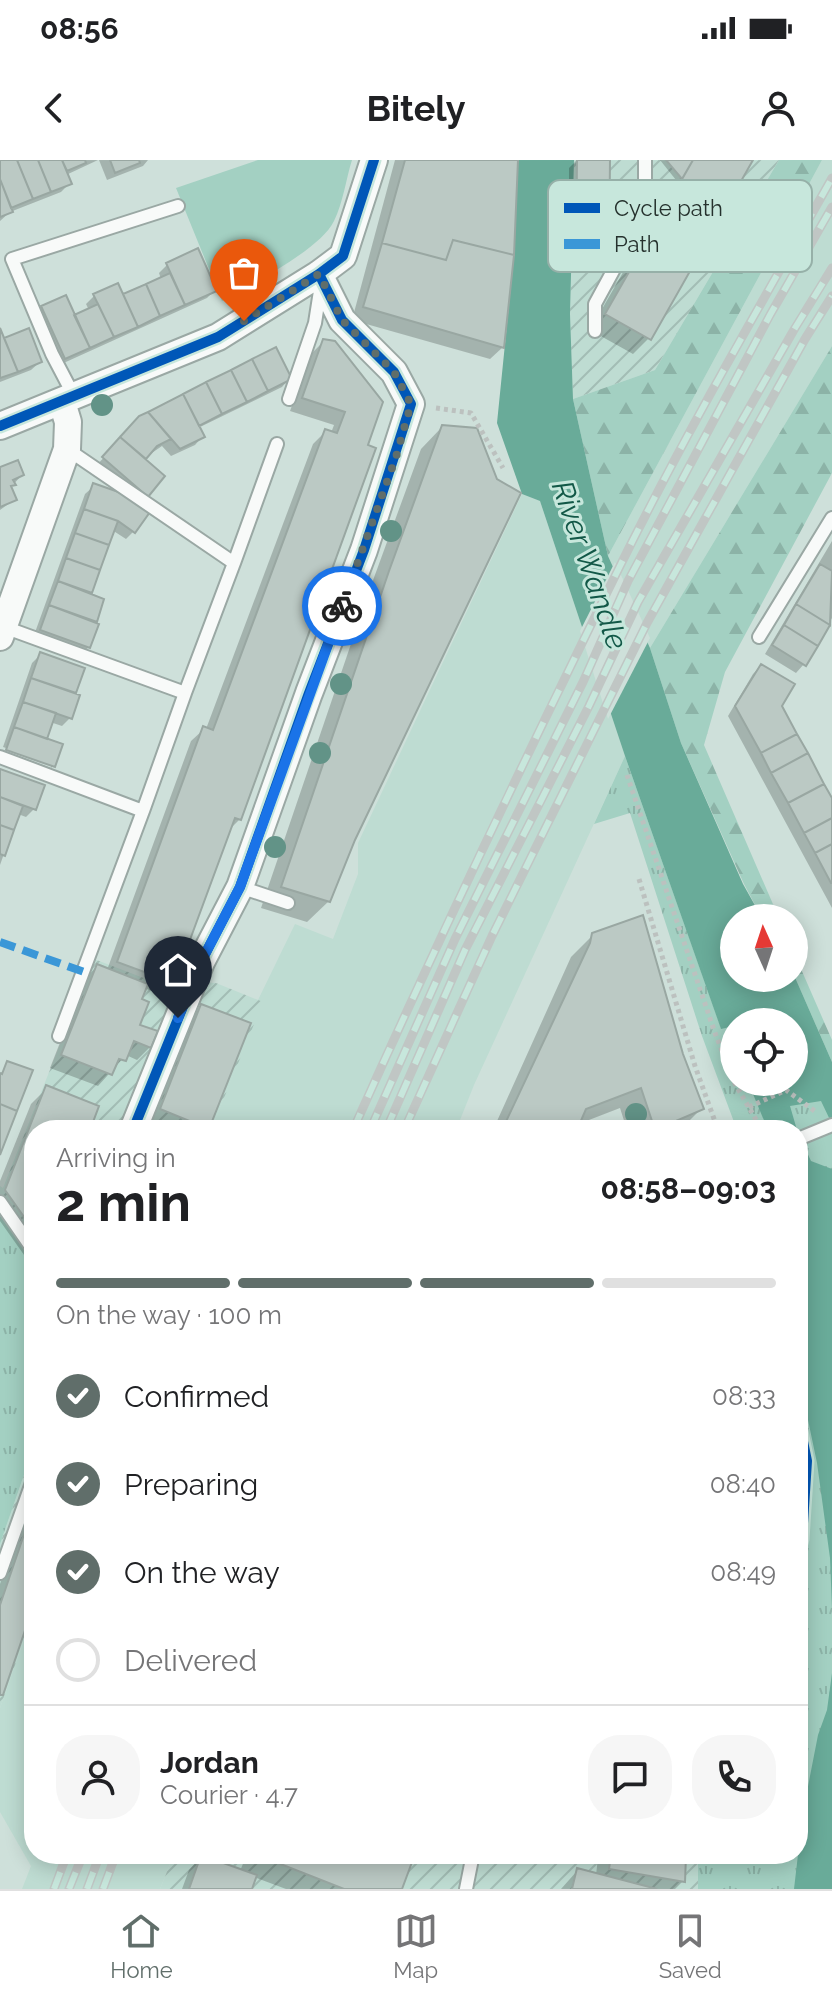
<!DOCTYPE html>
<html lang="en">
<head>
<meta charset="utf-8">
<style>
	:root { --surface:#fff; --page:#f6f6f6; --text:#202124; --muted:#757577; --line:#e0e0e0; --accent:#606e6a }
	body { margin:0; font-family:Raleway,sans-serif; background:var(--page); color:var(--text); height:100vh; display:flex; flex-direction:column; font-size:30px; white-space:nowrap }
	* { box-sizing:border-box; margin:0 }
	p { font-size:26px; color:var(--muted) }
	.icon { flex:none; width:44px; height:44px; fill:none; stroke:currentColor; stroke-width:2; stroke-linecap:round; stroke-linejoin:round }
	.map { position:relative; flex:1; overflow:hidden }
	.drawer { position:absolute; left:24px; top:960px; width:784px; height:744px; display:flex; flex-direction:column; background:var(--surface); border-radius:32px; box-shadow:0 4px 20px #0003 }
	.drawer>* { flex:none }
	.needle { width:52px; rotate:357deg }
	.tools { position:absolute; left:720px; top:744px; display:grid; gap:16px }
	.tools a { display:grid; place-items:center; width:88px; height:88px; border-radius:50%; background:var(--surface); box-shadow:0 4px 20px #0003; font-size:40px }
	.pin { position:absolute; display:grid; place-items:center; width:68px; height:68px; color:#fff; margin:-82px -34px; border-radius:50% 50% 50% 0; rotate:-45deg; box-shadow:0 0 8px #0007 }
	.pin .icon { rotate:45deg }
	.courier { position:absolute; display:grid; place-items:center; width:80px; height:80px; margin:-40px; border:6px solid #1a73e8; border-radius:50%; background:#fff; color:#222; box-shadow:0 2px 10px #0007 }
	.headline em { font-style:normal; font-weight:700 }
	.headline div { display:flex; flex-direction:column-reverse }
	.headline { display:flex; align-items:center; justify-content:space-between; height:136px; padding:0 32px }
	h1 { font-size:52px; font-weight:700; line-height:60px }
	.bar { display:grid; grid-template-columns:repeat(4,1fr); gap:12px 8px; align-content:center; height:96px; padding:0 32px }
	.bar i { height:10px; border-radius:6px; background:var(--line) }
	.bar .selected { background:var(--accent) }
	.bar p { grid-column:span 4 }
	.line { display:flex; align-items:center; gap:20px; padding:0 32px; border-top:2px solid var(--line) }
	.line div { flex:1 }
	.round { display:grid; place-items:center; flex:none; width:84px; height:84px; border-radius:32px; background:var(--page) }
	ol { padding:0 32px; list-style:none }
	li { display:flex; align-items:center; gap:24px; height:88px }
	li p { margin-inline-start:auto }
	li .icon { padding:8px; border-radius:50%; background:var(--accent); color:#fff; stroke-width:4 }
	li:last-child { color:var(--muted) }
	li i { width:44px; height:44px; border:4px solid var(--line); border-radius:50% }
	.status { display:flex; justify-content:space-between; align-items:center; height:56px; padding:0 40px; background:var(--surface); direction:ltr }
	.status svg { height:22px; fill:currentColor }
	header { display:flex; justify-content:space-between; align-items:center; height:104px; padding:0 32px; background:var(--surface); font-size:36px; font-weight:700 }
	.tabs { display:flex; justify-content:space-around; align-items:center; height:112px; border-top:2px solid var(--line); background:var(--surface); font-size:22px; color:var(--muted) }
	.tabs a { display:grid; justify-items:center; gap:4px }
	.tabs .selected { color:var(--accent) }
	.map>svg:first-child { display:block }
</style>
</head>
<body>
<div class="status"><b>08:56</b><svg viewBox="0 0 49 12"><path d="M0 12V9h3v3zM5 12V6h3v6zM10 12V3h3v9zM15 12V0h3v12zM26 1h20v11H26zM47 4h2v5h-2z"/></svg></div>
<header><svg class="icon" aria-label="back" viewBox="0 0 24 24"><path d="M15 5l-7 7 7 7"/></svg>Bitely<svg class="icon" aria-label="person" viewBox="0 0 24 24"><circle cx="12" cy="8" r="4"/><path d="M4 21q1-7 8-7t8 7"/></svg></header>
<div class="map">
<svg width="832" height="1729" viewBox="0 0 832 1729">
	<defs>
		<pattern id="industrial-furrows" width="10" height="10" patternUnits="userSpaceOnUse" patternTransform="scale(2)"><rect width="10" height="10" fill="#bedcd2"/><path d="M-1 1l2-2M0 10L10 0M9 11l2-2" fill="none" stroke="#a3bdb5"/></pattern>
		<pattern id="forest-firs" width="22" height="20" patternUnits="userSpaceOnUse" patternTransform="scale(2)"><rect width="22" height="20" fill="#a3d0c2"/><path d="M5 1l3.5 6h-7zM16 11l3.5 6h-7z" fill="#8cb3a7"/></pattern>
		<pattern id="park-tufts" width="24" height="20" patternUnits="userSpaceOnUse" patternTransform="scale(2)"><rect width="24" height="20" fill="#a3d0c2"/><path d="M3 7l-1-3M5 7V3M7 7l1-3M15 17l-1-3M17 17v-4M19 17l1-3" fill="none" stroke="#8cb3a7"/></pattern>
	</defs>
	<rect width="100%" height="100%" fill="#cee0da"/>
	<path fill="#bedcd2" d="M 822,0 L 832,0 L 832,186 L 650,488 L 608,396 Z
		M 522,334 L 540,341 L 625,596 L 474,925 L 456,970 L 211,970 L 262,843 L 258,840 L 295,764 L 333,779 L 358,714 L 358,683 Z
		M 34,1451 L 34,1694 L 174,1694 L 160,1729 L 22,1729 L 31,1706 L 0,1652 L 0,1548 Z"/>
	<path fill="url(#industrial-furrows)" d="M 574,0 L 779,0 L 655,210 L 573,239 L 570,154 Z
		M 94,799 L 175,830 L 182,821 L 216,823 L 263,842 L 211,970 L 34,970 L 34,1101 L 0,1056 L 0,1026 L 3,1028 Z
		M 34,1286 L 34,1451 L 0,1548 L 0,1384 Z
		M 174,1694 L 698,1694 L 698,1729 L 160,1729 Z"/>
	<path fill="#a3d0c2" d="M 258,0 L 352,0 C 346,19 343,43 334,61 C 320,90 251,124 222,141 L 176,28 Z"/>
	<path fill="url(#forest-firs)" d="M 779,0 L 822,0 L 608,396 L 573,239 L 655,210 Z
		M 832,186 L 832,313 L 725,512 L 704,585 L 779,758 L 762,758 L 744,724 L 681,583 L 650,488 Z
		M 794,793 L 832,880 L 832,902 L 794,815 Z"/>
	<path fill="url(#park-tufts)" d="M 625,596 L 721,868 L 730,867 L 734,879 L 734,922 L 748,922 L 750,928 L 832,926 L 832,1729 L 698,1729 L 698,1694 L 798,1694 L 798,970 L 737,970 L 702,876 L 630,653 L 594,664 Z
		M 0,1056 L 34,1101 L 34,1286 L 0,1384 Z"/>
	<path fill="#69ab99" d="M 518,0 L 574,0 L 570,154 L 573,239 L 608,396 L 650,488 L 681,583 L 743,724 L 762,758 L 734,758 L 734,818 L 794,818 L 794,815 L 832,902 L 832,964 L 821,941 L 790,946 L 797,970 L 768,970 L 748,922 L 794,922 L 794,862 L 734,862 L 734,879 L 730,867 L 721,869 L 625,596 L 540,341 L 522,334 L 497,263 L 514,95 Z
		M 798,973 L 811,1001 L 832,1009 L 832,1449 L 830,1398 L 817,1303 L 798,1212 Z
		M 832,1513 L 832,1729 L 794,1729 L 803,1652 L 818,1575 L 827,1550 Z"/>
	<path fill="#cee0da" d="M 615,402 L 650,478 L 608,559 L 580,471 Z"/>
	<path fill="#0003" d="M 0,0 L 98,0 L 66,15 L 69,24 L 61,32 L 10,52 L 0,61 Z
		M 99,0 L 148,0 L 143,6 L 107,20 Z
		M 395,0 L 516,0 L 503,187 L 490,199 L 352,160 Z
		M 577,0 L 608,0 L 607,96 L 599,104 L 569,104 L 569,8 Z
		M 660,0 L 751,0 L 649,178 L 633,194 L 590,170 L 676,20 Z
		M 167,105 L 215,130 L 207,138 L 57,206 L 34,156 L 42,148 L 73,157 L 89,150 L 86,144 L 95,135 L 122,137 L 161,119 L 159,113 Z
		M 0,172 L 3,180 L 40,202 L 31,210 L 0,222 Z
		M 324,181 L 381,242 L 240,659 L 228,671 L 172,821 L 160,834 L 144,828 L 140,841 L 138,866 L 150,887 L 137,900 L 126,895 L 98,926 L 50,908 L 85,819 L 97,806 L 107,810 L 191,581 L 204,569 L 206,569 L 313,284 L 326,271 L 331,273 L 334,265 L 290,251 L 311,194 Z
		M 275,190 L 290,218 L 282,227 L 198,268 L 203,276 L 195,285 L 171,296 L 162,286 L 143,299 L 162,316 L 136,345 L 134,371 L 126,379 L 112,370 L 89,434 L 102,440 L 89,487 L 80,495 L 33,478 L 85,334 L 94,326 L 134,340 L 96,306 L 140,258 Z
		M 442,267 L 353,679 L 329,741 L 307,762 L 261,748 L 368,434 L 421,289 Z
		M 0,310 L 22,315 L 10,328 L 14,340 L 0,350 Z
		M 832,381 L 832,458 L 804,504 L 796,513 L 765,494 Z
		M 41,494 L 82,509 L 73,535 L 70,558 L 62,566 L 50,562 L 44,580 L 53,606 L 51,608 L 51,603 L 3,587 L 32,503 Z
		M 761,506 L 832,643 L 832,748 L 728,556 L 753,514 Z
		M 2,590 L 51,608 L 45,614 L 0,595 Z
		M 0,612 L 34,649 L 26,657 L 18,654 L 0,705 Z
		M 593,775 L 681,894 L 702,948 L 680,970 L 627,970 L 620,948 L 576,965 L 574,970 L 493,970 L 571,797 Z
		M 202,846 L 207,967 L 205,970 L 170,970 L 149,962 L 189,859 Z
		M 47,928 L 87,970 L 34,970 L 34,1109 L 0,1061 L 0,1021 L 31,944 Z
		M 34,1325 L 34,1438 L 0,1535 L 0,1424 Z
		M 247,1694 L 413,1694 L 400,1729 L 286,1729 L 254,1717 L 250,1729 L 182,1729 L 189,1710 L 201,1697 L 240,1711 Z
		M 573,1694 L 665,1694 L 684,1698 L 683,1721 L 675,1729 L 561,1729 L 577,1711 L 596,1715 L 598,1698 Z"/>
	<path fill="#bbc9c4" stroke="#99a7a2" stroke-width="2" d="M 0,0 L 17,0 L 33,39 L 11,48 L 0,19 Z
		M 17,0 L 38,0 L 51,32 L 33,39 Z
		M 38,0 L 62,0 L 72,24 L 51,32 Z
		M 62,0 L 85,0 L 86,3 L 67,11 Z
		M 110,0 L 139,0 L 140,3 L 115,13 Z
		M 405,0 L 518,0 L 514,95 L 453,80 L 446,100 L 382,83 Z
		M 577,0 L 610,0 L 609,97 L 576,96 Z
		M 666,0 L 693,0 L 682,19 Z
		M 693,0 L 753,0 L 651,180 L 605,154 Z
		M 0,19 L 13,52 L 0,57 Z
		M 453,80 L 514,95 L 504,188 L 363,147 L 382,83 L 446,100 Z
		M 198,88 L 217,131 L 185,145 L 166,103 Z
		M 170,113 L 185,145 L 160,156 L 146,124 Z
		M 118,123 L 138,167 L 114,177 L 93,134 Z
		M 146,124 L 160,156 L 138,167 L 123,134 Z
		M 66,135 L 90,188 L 65,199 L 41,146 Z
		M 98,144 L 114,177 L 90,188 L 74,155 Z
		M 0,168 L 18,212 L 0,218 Z
		M 29,168 L 42,202 L 18,212 L 4,178 Z
		M 323,179 L 335,181 L 383,242 L 368,285 L 376,288 L 241,660 L 235,658 L 174,823 L 117,802 L 203,566 L 213,570 L 325,269 L 337,273 L 345,252 L 302,238 Z
		M 276,187 L 292,219 L 268,231 L 252,199 Z
		M 252,199 L 268,231 L 247,242 L 231,210 Z
		M 231,210 L 247,242 L 222,254 L 206,222 Z
		M 206,222 L 222,254 L 199,266 L 183,234 Z
		M 183,234 L 205,277 L 180,289 L 148,252 Z
		M 148,252 L 171,279 L 157,286 L 146,299 L 120,277 L 139,256 Z
		M 442,265 L 477,268 L 497,319 L 521,333 L 355,680 L 330,742 L 281,727 L 389,411 Z
		M 120,277 L 165,316 L 148,337 L 102,297 Z
		M 18,300 L 24,315 L 13,320 L 16,325 L 11,326 L 17,340 L 0,347 L 0,307 Z
		M 93,323 L 127,335 L 150,352 L 135,373 L 118,361 L 84,349 Z
		M 84,349 L 118,361 L 109,385 L 75,373 Z
		M 75,373 L 109,385 L 100,410 L 66,398 Z
		M 66,398 L 100,410 L 92,433 L 58,421 Z
		M 820,404 L 832,411 L 830,465 L 796,444 Z
		M 58,421 L 104,439 L 97,462 L 49,445 Z
		M 796,444 L 830,465 L 818,486 L 784,465 Z
		M 49,445 L 99,464 L 90,488 L 40,470 Z
		M 784,465 L 818,486 L 806,506 L 772,485 Z
		M 40,492 L 85,508 L 76,533 L 31,518 Z
		M 761,504 L 795,524 L 782,546 L 797,574 L 761,593 L 735,546 Z
		M 31,518 L 80,535 L 72,559 L 23,542 Z
		M 23,542 L 56,553 L 47,579 L 14,567 Z
		M 14,567 L 63,584 L 55,607 L 6,590 Z
		M 797,574 L 808,593 L 771,613 L 761,593 Z
		M 808,593 L 824,624 L 788,643 L 771,613 Z
		M 0,609 L 45,625 L 36,650 L 0,637 Z
		M 824,624 L 832,638 L 832,658 L 804,673 L 788,643 Z
		M 0,637 L 23,646 L 14,670 L 0,665 Z
		M 832,658 L 832,684 L 815,693 L 804,673 Z
		M 0,665 L 14,670 L 5,696 L 0,694 Z
		M 832,684 L 832,723 L 831,723 L 815,693 Z
		M 643,755 L 683,894 L 704,949 L 655,970 L 641,928 L 586,949 L 577,970 L 502,970 L 590,783 L 592,773 Z
		M 97,804 L 148,824 L 142,839 L 149,842 L 140,865 L 158,871 L 151,888 L 134,881 L 126,901 L 119,899 L 112,915 L 61,895 Z
		M 201,844 L 251,863 L 209,969 L 160,949 Z
		M 7,901 L 33,910 L 17,951 L 0,944 L 0,913 L 2,914 Z
		M 46,925 L 99,946 L 90,970 L 34,970 L 34,1071 L 5,1030 Z
		M 0,944 L 17,951 L 0,995 Z
		M 34,1345 L 34,1444 L 3,1535 L 0,1535 L 0,1445 Z
		M 255,1694 L 415,1694 L 402,1729 L 344,1729 Z
		M 611,1694 L 686,1696 L 685,1722 L 609,1709 Z
		M 201,1695 L 257,1715 L 252,1729 L 189,1729 Z
		M 577,1708 L 657,1729 L 572,1729 Z"/>
	<g fill="none" stroke-linecap="round" stroke-linejoin="round">
		<g stroke="#9aa8a4" stroke-width="16">
			<path id="lane" d="M 595,171 L 595,144 L 645,52 L 645,0
				M 74,236 L 52,194 L 12,99 L 178,46
				M 289,239 L 315,163 L 320,131
				M 67,289 L 234,403 L 185,533
				M 234,403 L 277,284
				M 4,467 L 185,533 L 143,651
				M 759,477 L 832,358
				M 0,597 L 143,651 L 59,876
				M 240,727 L 288,743
				M 798,979 L 832,965
				M 0,1042 L 34,1091
				M 0,1413 L 34,1317
				M 466,1729 L 473,1694"/>
		</g>
		<g stroke="#9aa8a4" stroke-width="30">
			<path id="street" d="M 0,266 L 218,177 L 319,114 L 343,96 L 374,0
				M 0,477 L 67,289 L 68,262 L 62,242
				M 133,970 L 201,802 L 240,727 L 309,533 L 364,390 L 411,244 L 394,212 L 342,160 L 319,114"/>
		</g>
		<path stroke="#bcc1bf" stroke-width="5" stroke-dasharray="4 4" stroke-linecap="butt" d="M 436,248 L 471,253 L 503,308
			M 627,615 L 715,873 L 734,921
			M 639,719 L 695,906 L 718,970
			M 734,922 L 762,970
			M 749,947 L 786,930 L 816,952"/>
		<use href="#lane" stroke="#f8faf9" stroke-width="12"/>
		<use href="#street" stroke="#f8faf9" stroke-width="26"/>
		<g stroke="#c0c6c4" stroke-width="9">
			<path id="rail" d="M 353,970 C 438,780 528,592 620,406 C 685,274 760,146 832,18
				M 370,970 L 455,779 L 583,522 L 628,421 L 770,155 L 832,47
				M 386,970 L 465,790 L 589,546 L 638,442 L 795,168 L 832,108
				M 404,970 L 492,776 L 647,463 L 805,179 L 832,136
				M 54,1729 L 67,1694
				M 69,1729 L 83,1694
				M 87,1729 L 100,1694
				M 103,1729 L 116,1694"/>
		</g>
		<use href="#rail" stroke="#c7e7dc" stroke-width="6" stroke-dasharray="18" stroke-linecap="butt"/>
		<path stroke="#3b97d7" stroke-width="8" stroke-dasharray="16 8" stroke-linecap="butt" d="M 0,782 L 84,812"/>
		<g stroke="#c7e7dc" stroke-width="15">
			<path id="cycleway" d="M 0,266 L 218,177 L 319,114 L 343,96 L 374,0
				M 133,970 L 201,802 L 240,727 L 309,533 L 364,390 L 411,244 L 394,212 L 342,160 L 319,114
				M 798,1257 L 807,1301 L 802,1379 L 798,1395"/>
		</g>
		<use href="#cycleway" stroke="#0057b8" stroke-width="10"/>
	</g>
	<g fill="#629387">
		<circle cx="102" cy="245" r="11"/>
		<circle cx="391" cy="371" r="11"/>
		<circle cx="364" cy="451" r="11"/>
		<circle cx="341" cy="524" r="11"/>
		<circle cx="320" cy="593" r="11"/>
		<circle cx="275" cy="687" r="11"/>
		<circle cx="636" cy="954" r="11"/>
	</g>
	<g fill="none" stroke-linecap="round" stroke-linejoin="round">
		<path stroke="#606e6a" stroke-width="8" stroke-dasharray="0 14.4" d="M 244,161 L 319,114 L 342,160 L 394,212 L 411,244 L 396,297 L 342,446"/>
		<path stroke="#1a73e8" stroke-width="10" d="M 178,858 L 201,802 L 240,727 L 342,446"/>
	</g>
	<g text-anchor="middle" dominant-baseline="central" stroke-width="6" stroke-linejoin="round" paint-order="stroke">
		<g font-size="30" font-style="italic" fill="#125847" stroke="#c7e7dc">
			<text transform="translate(590 405) rotate(71)">River Wandle</text>
		</g>
	</g>
	<rect x="548" y="20" width="264" height="92" rx="12" fill="#c7e7dc" stroke="#96b0a8" stroke-width="2"/>
	<rect x="564" y="43" width="36" height="10" fill="#0057b8"/>
	<rect x="564" y="79" width="36" height="10" fill="#3b97d7"/>
	<g font-size="22" fill="#25312d">
		<text x="614" y="56">Cycle path</text>
		<text x="614" y="92">Path</text>
	</g>
</svg>
<div class="tools">
<a><svg class="needle" viewBox="-14 -14 28 28"><path d="M0-13l5 13h-10z" fill="#e53935"/><path d="M0 13l5-13h-10z" fill="#757577"/></svg></a>
<a><svg class="icon" aria-label="locate" viewBox="0 0 24 24"><circle cx="12" cy="12" r="6"/><path d="M12 2v4M12 18v4M2 12h4M18 12h4"/></svg></a>
</div>
<div class="pin" style="left:244px;top:161px;background:#ea580c"><svg class="icon" aria-label="bag" viewBox="0 0 24 24"><path d="M5 8h14l-1 12H6zM9 8a3 3 0 0 1 6 0"/></svg></div>
<div class="pin" style="left:178px;top:858px;background:#1f2937"><svg class="icon" aria-label="home" viewBox="0 0 24 24"><path d="M3 11l9-7 9 7M6 9v11h12V9"/></svg></div>
<div class="courier" style="left:342px;top:446px"><svg class="icon" aria-label="bike" viewBox="0 0 24 24"><circle cx="6" cy="16" r="4"/><circle cx="18" cy="16" r="4"/><path d="M6 16l4-8h5l3 8M10 8l3 8H6M13 5h3"/></svg></div>
<section class="drawer">
<div class="headline"><div><h1>2 min</h1><p>Arriving in</p></div><em>08:58–09:03</em></div>
<div class="bar"><i class="selected"></i><i class="selected"></i><i class="selected"></i><i></i><p>On the way · 100 m</p></div>
<ol>
<li><svg class="icon" aria-label="check" viewBox="0 0 24 24"><path d="M5 12l5 5 9-10"/></svg>Confirmed<p>08:33</p></li>
<li><svg class="icon" aria-label="check" viewBox="0 0 24 24"><path d="M5 12l5 5 9-10"/></svg>Preparing<p>08:40</p></li>
<li><svg class="icon" aria-label="check" viewBox="0 0 24 24"><path d="M5 12l5 5 9-10"/></svg>On the way<p>08:49</p></li>
<li><i></i>Delivered</li>
</ol>
<div class="line" style="height:144px"><a class="round"><svg class="icon" aria-label="person" viewBox="0 0 24 24"><circle cx="12" cy="8" r="4"/><path d="M4 21q1-7 8-7t8 7"/></svg></a><div><b>Jordan</b><p>Courier · 4.7</p></div><a class="round"><svg class="icon" aria-label="chat" viewBox="0 0 24 24"><path d="M4 5h16v11H9l-5 4z"/></svg></a><a class="round"><svg class="icon" aria-label="phone" viewBox="0 0 24 24"><path d="M5 4h4l2 5-3 2q2 4 5 5l2-3 5 2v4C11 20 4 13 5 4z"/></svg></a></div>
</section>
</div>
<nav class="tabs">
<a class="selected"><svg class="icon" aria-label="home" viewBox="0 0 24 24"><path d="M3 11l9-7 9 7M6 9v11h12V9"/></svg>Home</a>
<a><svg class="icon" aria-label="map" viewBox="0 0 24 24"><path d="M3 6l6-2 6 2 6-2v14l-6 2-6-2-6 2zM9 4v14M15 6v14"/></svg>Map</a>
<a><svg class="icon" aria-label="saved" viewBox="0 0 24 24"><path d="M7 4h10v16l-5-4-5 4z"/></svg>Saved</a>
</nav>
</body>
</html>
